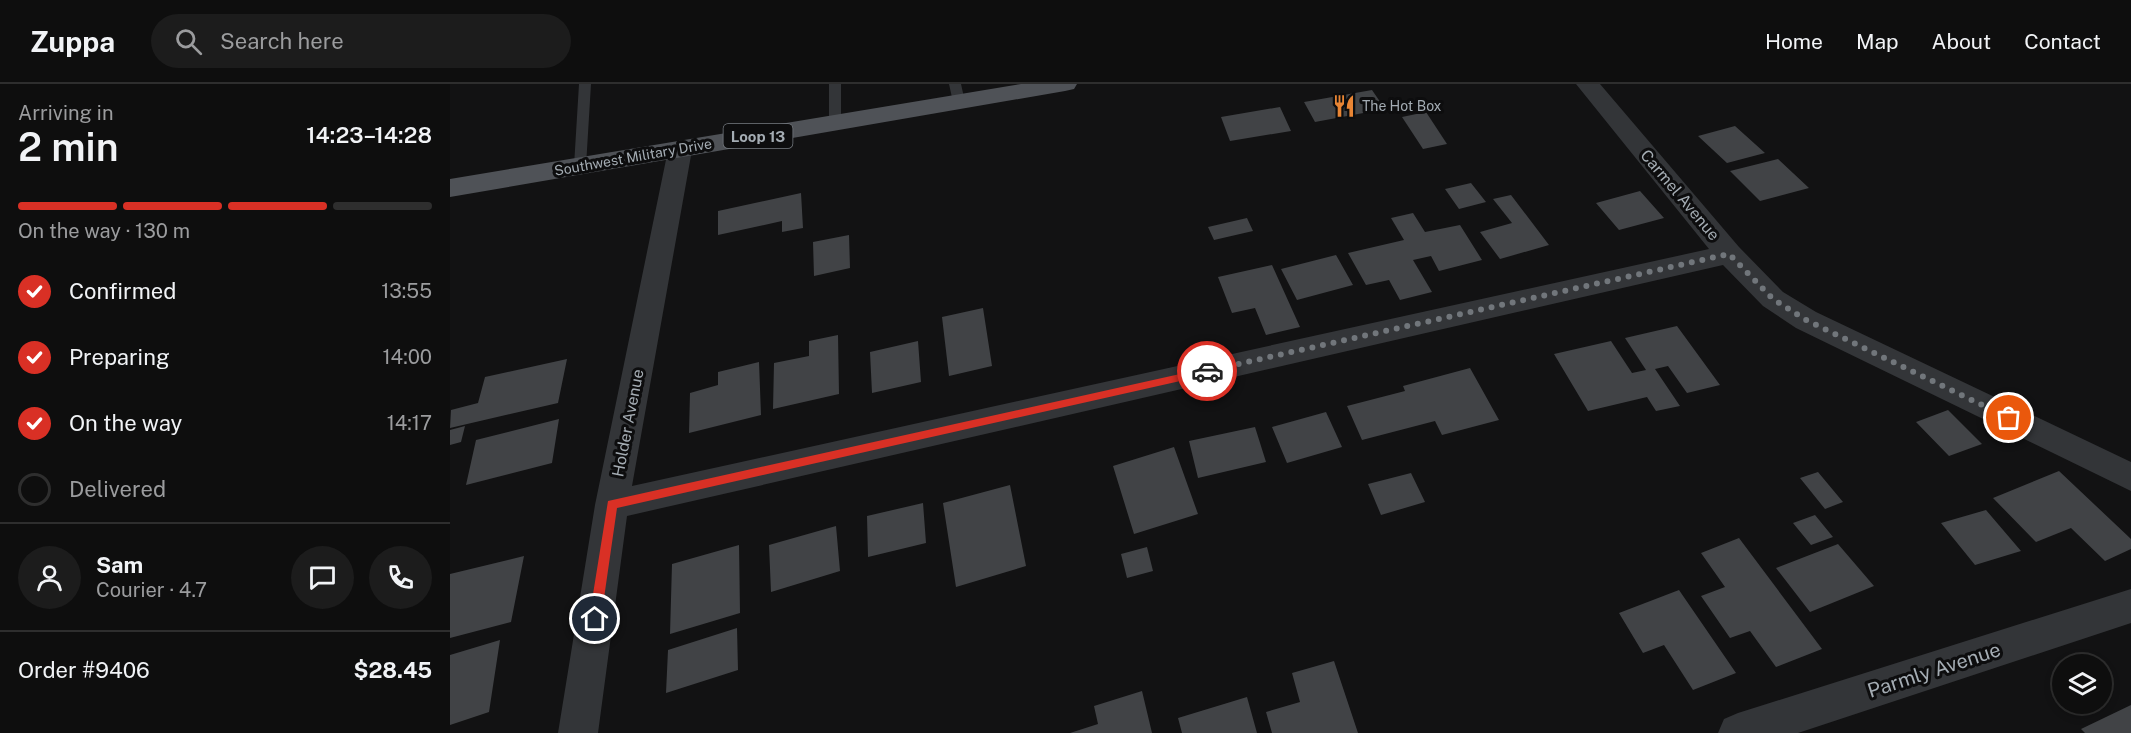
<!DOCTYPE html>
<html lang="en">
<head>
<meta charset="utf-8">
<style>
	:root { --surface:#0e0e0e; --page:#1c1c1c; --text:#f1f3f6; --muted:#9b9c9e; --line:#2e2e2e; --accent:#d93025 }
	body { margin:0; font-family:"Public Sans",sans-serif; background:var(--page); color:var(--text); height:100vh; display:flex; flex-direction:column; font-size:22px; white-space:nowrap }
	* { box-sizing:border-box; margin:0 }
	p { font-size:20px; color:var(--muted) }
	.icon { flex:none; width:33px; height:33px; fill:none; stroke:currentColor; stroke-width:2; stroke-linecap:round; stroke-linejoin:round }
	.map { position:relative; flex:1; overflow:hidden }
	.sheet { display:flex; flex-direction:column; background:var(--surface); width:450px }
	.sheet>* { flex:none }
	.fabs { position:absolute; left:1602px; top:570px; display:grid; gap:12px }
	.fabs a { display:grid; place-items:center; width:60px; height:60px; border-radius:50%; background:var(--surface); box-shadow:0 3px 9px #0003,0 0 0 2px var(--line); font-size:30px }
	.pin { position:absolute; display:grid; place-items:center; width:51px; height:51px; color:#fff; margin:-26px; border:3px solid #fff; border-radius:50%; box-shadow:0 2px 6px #0007 }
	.courier { position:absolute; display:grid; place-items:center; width:60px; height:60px; margin:-30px; border:4px solid #d93025; border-radius:50%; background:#fff; color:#222; box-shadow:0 2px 8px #0007 }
	.overview em { font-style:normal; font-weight:600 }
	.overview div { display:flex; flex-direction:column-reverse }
	.overview { display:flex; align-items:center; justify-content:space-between; height:102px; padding:0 18px }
	h1 { font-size:39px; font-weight:600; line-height:45px }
	.bar { display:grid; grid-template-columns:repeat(4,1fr); gap:9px 6px; align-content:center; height:72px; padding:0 18px }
	.bar i { height:8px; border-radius:4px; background:var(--line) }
	.bar .selected { background:var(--accent) }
	.bar p { grid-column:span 4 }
	.line { display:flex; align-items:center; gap:15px; padding:0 18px; border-top:2px solid var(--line) }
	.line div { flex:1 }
	.round { display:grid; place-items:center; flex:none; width:63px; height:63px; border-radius:32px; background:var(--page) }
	ol { padding:0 18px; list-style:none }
	li { display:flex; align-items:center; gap:18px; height:66px }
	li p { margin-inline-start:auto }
	li .icon { padding:6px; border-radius:50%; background:var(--accent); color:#fff; stroke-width:4 }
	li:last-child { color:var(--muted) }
	li i { width:33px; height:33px; border:3px solid var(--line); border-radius:50% }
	header { display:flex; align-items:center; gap:36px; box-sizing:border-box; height:84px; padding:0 30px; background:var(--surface); border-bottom:2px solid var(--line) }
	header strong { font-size:28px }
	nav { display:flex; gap:33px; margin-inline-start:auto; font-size:21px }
	.search { width:420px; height:54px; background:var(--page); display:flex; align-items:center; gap:15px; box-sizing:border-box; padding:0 21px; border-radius:33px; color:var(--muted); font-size:22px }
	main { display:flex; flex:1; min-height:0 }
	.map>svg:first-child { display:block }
</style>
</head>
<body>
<header>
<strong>Zuppa</strong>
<div class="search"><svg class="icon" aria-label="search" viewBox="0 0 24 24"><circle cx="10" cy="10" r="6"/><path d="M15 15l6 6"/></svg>Search here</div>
<nav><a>Home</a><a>Map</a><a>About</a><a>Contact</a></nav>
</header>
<main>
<section class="sheet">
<div class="overview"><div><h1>2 min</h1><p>Arriving in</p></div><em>14:23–14:28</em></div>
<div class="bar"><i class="selected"></i><i class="selected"></i><i class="selected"></i><i></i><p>On the way · 130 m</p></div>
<ol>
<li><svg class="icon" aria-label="check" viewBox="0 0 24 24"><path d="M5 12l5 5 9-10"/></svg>Confirmed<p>13:55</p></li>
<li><svg class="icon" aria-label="check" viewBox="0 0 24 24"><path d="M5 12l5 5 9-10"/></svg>Preparing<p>14:00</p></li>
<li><svg class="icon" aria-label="check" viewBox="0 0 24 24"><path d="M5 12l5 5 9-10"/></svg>On the way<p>14:17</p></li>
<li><i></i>Delivered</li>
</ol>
<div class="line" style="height:108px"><a class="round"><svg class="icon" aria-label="person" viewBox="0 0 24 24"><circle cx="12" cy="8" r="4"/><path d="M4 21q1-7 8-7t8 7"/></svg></a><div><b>Sam</b><p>Courier · 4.7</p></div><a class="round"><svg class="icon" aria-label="chat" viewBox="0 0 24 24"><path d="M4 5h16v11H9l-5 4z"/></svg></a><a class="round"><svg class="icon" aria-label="phone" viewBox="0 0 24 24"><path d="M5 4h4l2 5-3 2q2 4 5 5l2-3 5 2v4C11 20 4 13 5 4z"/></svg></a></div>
<div class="line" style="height:78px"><div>Order #9406</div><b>$28.45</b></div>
</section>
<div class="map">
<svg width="1681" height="649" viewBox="0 0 1681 649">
	<rect width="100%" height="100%" fill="#121213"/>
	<path fill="#414346" d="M 922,6 L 935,25 L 865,38 L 854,18 Z
		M 830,23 L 841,47 L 780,57 L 771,33 Z
		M 976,28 L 997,60 L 973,65 L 952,33 Z
		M 1285,42 L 1315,69 L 1277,79 L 1248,52 Z
		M 1328,75 L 1359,104 L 1310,117 L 1280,87 Z
		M 1021,99 L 1036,118 L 1009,125 L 995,105 Z
		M 1190,107 L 1214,134 L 1169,146 L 1146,119 Z
		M 351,109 L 353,144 L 332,148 L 332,137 L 268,151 L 268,127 Z
		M 1061,111 L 1099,161 L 1050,175 L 1030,148 L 1062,139 L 1043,115 Z
		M 963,129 L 975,148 L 1010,141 L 1032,176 L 989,187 L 981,172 L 963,176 L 982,208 L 950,216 L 939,196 L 916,201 L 898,169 L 954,156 L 941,134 Z
		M 797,134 L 803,147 L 764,156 L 758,143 Z
		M 399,151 L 400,184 L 364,192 L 363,158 Z
		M 886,171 L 903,201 L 847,216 L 831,185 Z
		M 822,181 L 850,243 L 816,251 L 805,224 L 782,229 L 768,193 Z
		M 533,224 L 542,282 L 499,292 L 492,233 Z
		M 1227,242 L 1270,301 L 1237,309 L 1218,282 L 1205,285 L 1230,322 L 1206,327 L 1197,313 L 1138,327 L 1104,270 L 1161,257 L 1182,289 L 1196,286 L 1175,254 Z
		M 388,251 L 389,310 L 323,325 L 324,279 L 359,272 L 359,257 Z
		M 468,257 L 471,298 L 422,309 L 420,268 Z
		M 117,275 L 108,319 L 0,344 L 1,326 L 28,319 L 35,293 Z
		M 309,278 L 311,331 L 239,349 L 240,309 L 268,301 L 268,288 Z
		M 1020,284 L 1049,336 L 992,351 L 985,337 L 912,356 L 897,322 L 955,307 L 953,302 Z
		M 1498,326 L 1532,360 L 1499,372 L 1466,338 Z
		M 876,328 L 892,363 L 837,379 L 822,343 Z
		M 109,335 L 102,379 L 16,401 L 26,356 Z
		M 15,342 L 11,358 L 0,361 L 0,346 Z
		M 805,343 L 816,378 L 748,394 L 739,357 Z
		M 724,363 L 748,430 L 684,450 L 663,382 Z
		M 1609,387 L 1681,455 L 1681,465 L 1655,477 L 1621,444 L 1586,458 L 1543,414 Z
		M 1368,388 L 1393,418 L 1375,425 L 1350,394 Z
		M 961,389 L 975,418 L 931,431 L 918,400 Z
		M 560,401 L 576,482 L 506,503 L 493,419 Z
		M 473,419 L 476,459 L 418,473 L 417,432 Z
		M 1536,426 L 1571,467 L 1525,481 L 1491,439 Z
		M 1365,431 L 1383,453 L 1361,461 L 1343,439 Z
		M 386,442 L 390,487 L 321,508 L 319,461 Z
		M 1289,454 L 1372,565 L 1326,583 L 1300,547 L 1280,554 L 1251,512 L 1275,503 L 1251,469 Z
		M 1388,460 L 1424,502 L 1360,528 L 1326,484 Z
		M 289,461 L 290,529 L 220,550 L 222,480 Z
		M 697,463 L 703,487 L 677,494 L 671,470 Z
		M 74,472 L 61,538 L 0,554 L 0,490 Z
		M 1229,506 L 1286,589 L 1243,606 L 1214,561 L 1193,569 L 1169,529 Z
		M 287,544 L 288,586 L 216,609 L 218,566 Z
		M 50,556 L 39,628 L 0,641 L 0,571 Z
		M 884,577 L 908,649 L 822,649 L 816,628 L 850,618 L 842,589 Z
		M 692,607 L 702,649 L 620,649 L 648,640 L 644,622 Z
		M 797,613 L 807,649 L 732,649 L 728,634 Z
		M 1681,621 L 1681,649 L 1635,649 L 1631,645 Z"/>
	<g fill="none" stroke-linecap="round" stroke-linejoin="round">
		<path fill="#333538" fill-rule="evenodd" d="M 129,0 L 141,0 L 136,82 L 130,86 L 124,82 Z
			M 379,0 L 391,0 L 391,39 L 385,43 L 379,39 Z
			M 499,0 L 511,0 L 515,18 L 513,20 L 505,20 L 503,18 Z"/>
		<path fill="#333538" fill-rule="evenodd" d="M 1126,0 L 1150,0 L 1289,163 L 1333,208 L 1366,228 L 1681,378 L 1681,407 L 1346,244 L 1313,222 L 1273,181 L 177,432 L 148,649 L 108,649 L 145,421 L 218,66 L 221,60 L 230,58 L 239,60 L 242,66 L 182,402 L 1259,165 Z
			M 1681,505 L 1681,539 L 1348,649 L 1268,649 L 1274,635 L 1288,629 Z"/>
		<path fill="#4f5257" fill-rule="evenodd" d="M 571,0 L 627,0 L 624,5 L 615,7 L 0,113 L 0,95 Z"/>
	</g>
	<path fill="#d93025" d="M 757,284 L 761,287 L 757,291 L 167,424 L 151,535 L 145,540 L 139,535 L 158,417 Z"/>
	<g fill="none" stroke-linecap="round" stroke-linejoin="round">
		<path stroke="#71767b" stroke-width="6" stroke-dasharray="0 10.8" d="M 757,287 L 1279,170 L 1323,215 L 1356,236 L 1559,334"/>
	</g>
	<defs>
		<g id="restaurant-bare" transform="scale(1.8)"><path d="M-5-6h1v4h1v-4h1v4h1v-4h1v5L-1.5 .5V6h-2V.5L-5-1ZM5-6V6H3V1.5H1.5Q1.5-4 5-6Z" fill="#e98534" stroke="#0d0d0e" stroke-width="2.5" paint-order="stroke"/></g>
	</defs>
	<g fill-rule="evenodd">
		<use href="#restaurant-bare" x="894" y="22"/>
	</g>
	<g text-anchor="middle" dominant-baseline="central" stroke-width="6" stroke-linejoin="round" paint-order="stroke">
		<g font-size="14" fill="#a4acb3" stroke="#0d0d0e" text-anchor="start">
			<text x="912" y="22">The Hot Box</text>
		</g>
		<g font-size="14" fill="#a4acb3" stroke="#0d0d0e">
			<text transform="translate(183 73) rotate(-10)">Southwest Military Drive</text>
		</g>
		<rect fill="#0d0d0e" stroke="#777c82" stroke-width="1.5" x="273.5" y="40" width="69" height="24" rx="4.5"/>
		<g font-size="15" font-weight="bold" fill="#a4acb3">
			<text x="308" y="52">Loop 13</text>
		</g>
		<g font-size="16" fill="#a4acb3" stroke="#0d0d0e">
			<text transform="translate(1230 111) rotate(50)">Carmel Avenue</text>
			<text transform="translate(178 339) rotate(-79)">Holder Avenue</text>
		</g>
		<g font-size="20" fill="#a4acb3" stroke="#0d0d0e">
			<text transform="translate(1484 586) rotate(-18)">Parmly Avenue</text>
		</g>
	</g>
</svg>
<div class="fabs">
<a><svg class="icon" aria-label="layers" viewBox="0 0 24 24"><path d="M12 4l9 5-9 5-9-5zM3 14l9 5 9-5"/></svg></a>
</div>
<div class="pin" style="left:1559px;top:334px;background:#ea580c"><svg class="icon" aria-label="bag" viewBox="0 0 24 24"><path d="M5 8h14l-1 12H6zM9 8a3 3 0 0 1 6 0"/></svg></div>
<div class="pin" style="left:145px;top:535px;background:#1f2937"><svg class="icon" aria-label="home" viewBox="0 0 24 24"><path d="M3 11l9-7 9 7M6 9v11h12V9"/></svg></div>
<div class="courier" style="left:757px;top:287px"><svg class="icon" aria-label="car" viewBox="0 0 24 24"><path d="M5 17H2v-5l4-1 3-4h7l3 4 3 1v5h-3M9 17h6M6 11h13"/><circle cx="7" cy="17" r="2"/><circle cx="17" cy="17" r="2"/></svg></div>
</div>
</main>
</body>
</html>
